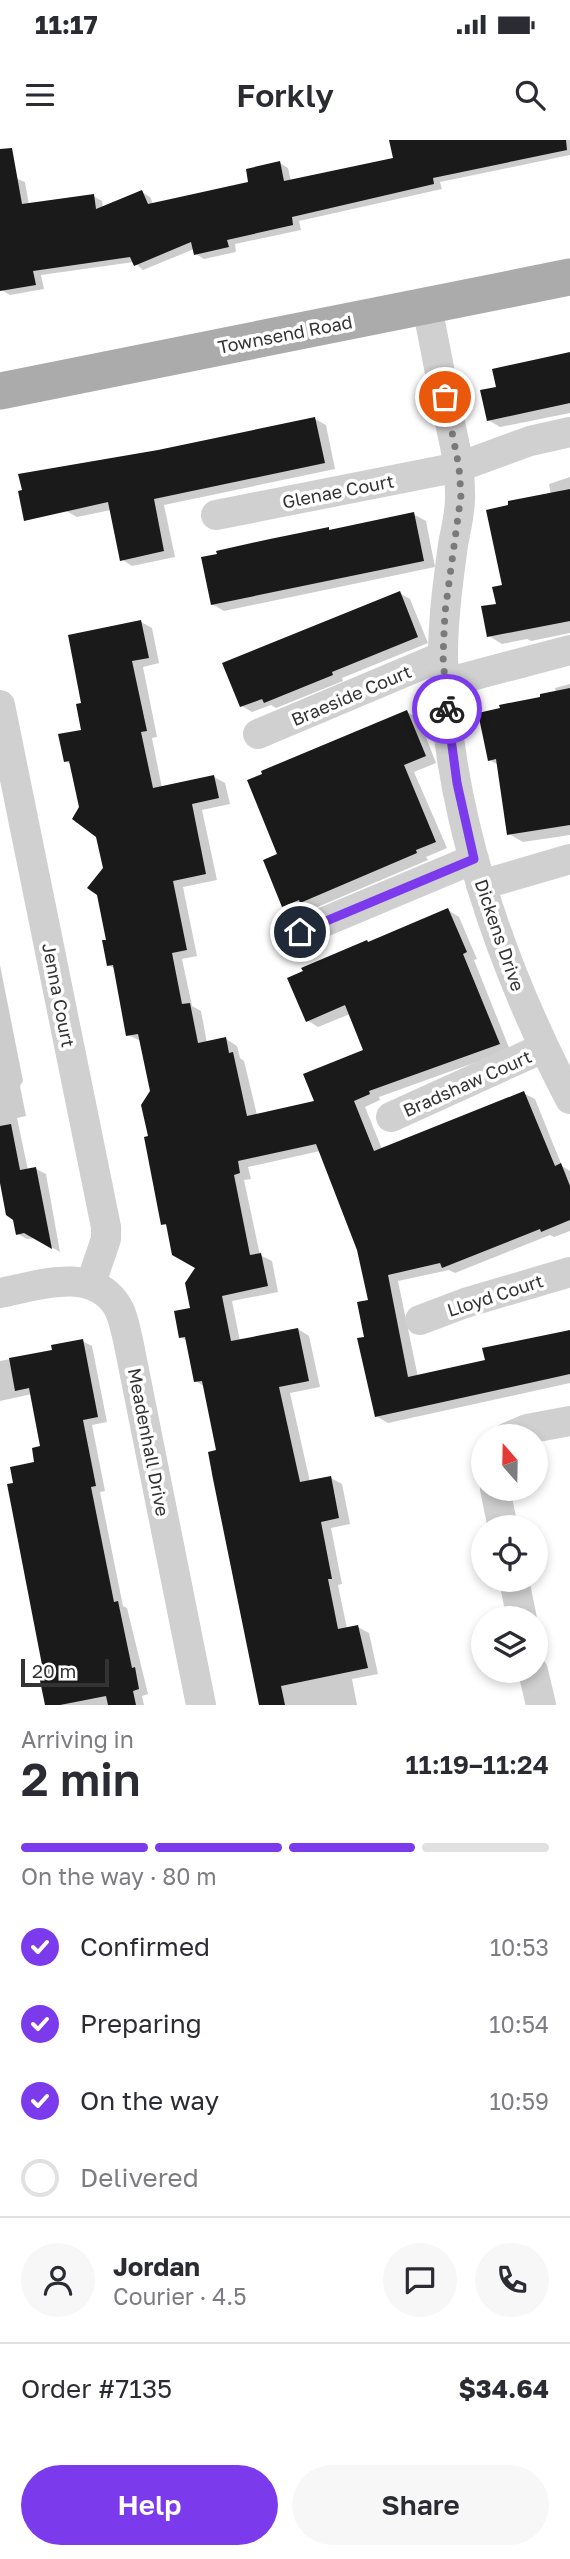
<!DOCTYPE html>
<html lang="en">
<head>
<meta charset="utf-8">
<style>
	:root { --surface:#fff; --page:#f7f7f7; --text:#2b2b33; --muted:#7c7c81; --line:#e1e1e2; --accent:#7c3aed }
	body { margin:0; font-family:"Golos Text",sans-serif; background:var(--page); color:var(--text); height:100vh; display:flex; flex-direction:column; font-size:26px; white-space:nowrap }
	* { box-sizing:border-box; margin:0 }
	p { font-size:23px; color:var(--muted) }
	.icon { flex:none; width:38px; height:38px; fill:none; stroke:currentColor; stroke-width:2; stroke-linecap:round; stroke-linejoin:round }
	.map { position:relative; height:1565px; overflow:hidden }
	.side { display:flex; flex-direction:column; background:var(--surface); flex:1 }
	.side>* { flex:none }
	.needle { width:46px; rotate:340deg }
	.fabs { position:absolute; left:471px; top:1284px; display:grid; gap:14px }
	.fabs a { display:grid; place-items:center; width:77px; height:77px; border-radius:50%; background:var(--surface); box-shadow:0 4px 10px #0003; font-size:35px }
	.scale { position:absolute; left:21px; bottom:18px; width:88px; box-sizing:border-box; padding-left:7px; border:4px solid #333; border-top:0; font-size:19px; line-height:24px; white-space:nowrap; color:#333; -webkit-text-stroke:5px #fff; paint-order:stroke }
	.pin { position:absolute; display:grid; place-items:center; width:60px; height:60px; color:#fff; margin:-30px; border:4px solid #fff; border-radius:50%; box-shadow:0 2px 7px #0007 }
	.courier { position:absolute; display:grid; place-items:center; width:70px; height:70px; margin:-35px; border:5px solid #7c3aed; border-radius:50%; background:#fff; color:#222; box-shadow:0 2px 9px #0007 }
	.summary em { font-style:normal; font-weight:600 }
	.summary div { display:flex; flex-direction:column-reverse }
	.summary { display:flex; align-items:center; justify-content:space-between; height:119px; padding:0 21px }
	h1 { font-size:46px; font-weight:600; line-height:52px }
	.bar { display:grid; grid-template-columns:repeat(4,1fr); gap:10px 7px; align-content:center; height:84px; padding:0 21px }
	.bar i { height:9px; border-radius:5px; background:var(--line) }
	.bar .current { background:var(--accent) }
	.bar p { grid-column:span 4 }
	.line { display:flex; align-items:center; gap:18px; padding:0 21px; border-top:2px solid var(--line) }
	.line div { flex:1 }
	.round { display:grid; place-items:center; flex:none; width:74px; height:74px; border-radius:37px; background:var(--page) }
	ol { padding:0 21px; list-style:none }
	li { display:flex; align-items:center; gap:21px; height:77px }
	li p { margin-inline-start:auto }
	li .icon { padding:7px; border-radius:50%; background:var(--accent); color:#fff; stroke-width:4 }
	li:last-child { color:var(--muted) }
	li i { width:38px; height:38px; border:4px solid var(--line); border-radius:50% }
	.action { display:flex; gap:14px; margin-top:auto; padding:14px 21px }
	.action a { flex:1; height:80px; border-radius:42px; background:var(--accent); color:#fff; font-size:28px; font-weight:600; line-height:80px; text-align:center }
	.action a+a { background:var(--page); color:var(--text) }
	.status { display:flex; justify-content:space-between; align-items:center; height:49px; padding:0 35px; background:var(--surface); direction:ltr }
	.status svg { height:19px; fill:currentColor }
	header { display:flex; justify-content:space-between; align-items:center; height:91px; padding:0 21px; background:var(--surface); font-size:32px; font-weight:600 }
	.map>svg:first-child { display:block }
</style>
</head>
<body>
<div class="status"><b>11:17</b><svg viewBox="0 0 49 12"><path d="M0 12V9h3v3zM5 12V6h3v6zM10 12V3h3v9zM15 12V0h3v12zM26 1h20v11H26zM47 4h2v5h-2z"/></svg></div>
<header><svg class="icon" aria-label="menu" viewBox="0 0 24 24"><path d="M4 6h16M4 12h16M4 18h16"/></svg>Forkly<svg class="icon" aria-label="search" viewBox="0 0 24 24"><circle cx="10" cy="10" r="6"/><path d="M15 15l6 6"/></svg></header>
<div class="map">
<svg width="570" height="1565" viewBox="0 0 570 1565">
	<rect width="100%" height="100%" fill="#fff"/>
	<path fill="#0003" d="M 391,0 L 570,0 L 570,15 L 440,42 L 442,49 L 299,81 L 301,90 L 235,104 L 236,112 L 204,119 L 196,114 L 194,109 L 143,130 L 134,122 L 41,135 L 44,149 L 10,155 L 2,150 L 0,32 L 25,42 L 29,65 L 93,56 L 102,61 L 103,68 L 142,52 L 150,57 L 153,64 L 250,43 L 280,23 L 288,28 L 291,42 L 395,19 Z
		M 570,215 L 570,273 L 500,287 L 488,280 L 498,248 Z
		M 315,279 L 326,285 L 335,329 L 164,365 L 175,417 L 132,426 L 121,419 L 111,370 L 77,377 L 66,371 L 158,311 Z
		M 570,337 L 570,493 L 531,501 L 527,499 L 502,504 L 489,496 L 504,446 L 551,355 L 549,344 Z
		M 413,374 L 426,381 L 435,427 L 224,471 L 212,464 L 328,389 L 333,391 Z
		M 399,453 L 410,459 L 428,503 L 342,538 L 343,541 L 276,568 L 271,565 L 252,572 L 242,566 Z
		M 141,482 L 152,488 L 159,523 L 143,527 L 157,597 L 152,598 L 162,648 L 214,637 L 225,643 L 230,664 L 202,670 L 217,740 L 183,747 L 197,816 L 182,819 L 192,866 L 201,871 L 207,903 L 226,899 L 237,906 L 240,918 L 244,921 L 257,975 L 316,962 L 365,911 L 350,874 L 318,887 L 307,880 L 370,803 L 448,770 L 459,777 L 477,819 L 474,820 L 510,910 L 379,957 L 380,960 L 365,967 L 382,1009 L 523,953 L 535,959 L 562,1026 L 570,1031 L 570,1091 L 554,1097 L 550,1095 L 455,1133 L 449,1130 L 398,1141 L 418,1237 L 487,1222 L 570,1190 L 570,1243 L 388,1283 L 376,1276 L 366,1198 L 370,1161 L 358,1109 L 320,1011 L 248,1027 L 251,1039 L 244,1040 L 260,1115 L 272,1121 L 278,1152 L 232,1161 L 240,1201 L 298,1189 L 309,1196 L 320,1247 L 290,1253 L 310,1342 L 331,1338 L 342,1344 L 350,1384 L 331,1388 L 342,1444 L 338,1445 L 347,1489 L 358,1487 L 369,1493 L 378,1534 L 352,1539 L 357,1565 L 259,1565 L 218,1312 L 205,1247 L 196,1241 L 187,1201 L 181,1197 L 192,1169 L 197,1128 L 167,1086 L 163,1084 L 150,998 L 152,952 L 141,901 L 128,895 L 115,829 L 109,825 L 105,728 L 98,696 L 81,667 L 72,625 L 65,621 L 83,591 L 83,564 Z
		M 570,544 L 570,695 L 523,702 L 509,694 L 499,625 L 489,620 L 542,558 L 556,553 L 555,548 Z
		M 407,572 L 419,579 L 436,623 L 414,632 L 447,708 L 426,717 L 428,720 L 313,769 L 309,766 L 295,772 L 283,765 L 280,715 Z
		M 0,825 L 23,941 L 20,946 L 26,976 L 17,978 L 28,1030 L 36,1029 L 46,1034 L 60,1112 L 36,1098 L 27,1099 L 18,1094 L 0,1033 Z
		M 82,1201 L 92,1206 L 107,1282 L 92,1285 L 105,1351 L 100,1352 L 123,1466 L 127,1468 L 148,1554 L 142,1556 L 144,1565 L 47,1565 L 45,1531 L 15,1345 L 36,1324 L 42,1308 L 32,1254 L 0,1261 L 0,1221 L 54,1211 Z"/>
	<path fill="#1a1a1a" d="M 389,0 L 566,0 L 567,10 L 433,38 L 434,44 L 292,77 L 293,85 L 227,100 L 229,107 L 194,115 L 191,102 L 134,126 L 130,117 L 33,131 L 36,145 L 0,151 L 0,9 L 12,8 L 22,64 L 94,54 L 96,69 L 142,50 L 148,64 L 248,42 L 246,29 L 280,21 L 284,41 L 393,18 Z
		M 570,212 L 570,263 L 487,281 L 480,250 L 496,247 L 492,229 Z
		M 315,277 L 325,323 L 154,359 L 164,411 L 120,421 L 108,362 L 24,381 L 18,351 L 22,350 L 18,334 L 158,310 Z
		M 570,349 L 570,481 L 487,497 L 481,466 L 496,464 L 492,447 L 502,445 L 486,370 L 508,365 L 508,361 Z
		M 414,372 L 424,421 L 211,465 L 201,417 L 217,414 L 216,411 L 270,399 L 329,387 L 329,390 Z
		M 400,451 L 418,497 L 332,532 L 333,535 L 264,563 L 262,559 L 240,567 L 222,523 Z
		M 141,480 L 149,518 L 132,521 L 147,591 L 141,592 L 153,648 L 214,635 L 219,658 L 192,664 L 206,734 L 173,741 L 187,810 L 172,813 L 182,864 L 190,863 L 198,903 L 226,897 L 229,913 L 233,912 L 247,976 L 314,961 L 303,934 L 363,910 L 345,865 L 306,882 L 287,838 L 303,831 L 301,828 L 367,800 L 368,802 L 448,768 L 467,812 L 463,814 L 500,904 L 369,951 L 370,954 L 354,961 L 374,1011 L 524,951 L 555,1026 L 561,1023 L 570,1046 L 570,1080 L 541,1092 L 540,1089 L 442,1128 L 440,1123 L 388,1135 L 408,1237 L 485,1220 L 482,1208 L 570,1190 L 570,1234 L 375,1277 L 357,1198 L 364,1197 L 357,1162 L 368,1160 L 357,1110 L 316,1004 L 238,1021 L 240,1033 L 234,1035 L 250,1115 L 261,1113 L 268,1146 L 222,1156 L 231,1201 L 298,1188 L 309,1241 L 279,1247 L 300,1342 L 331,1336 L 339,1378 L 321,1382 L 332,1439 L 328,1439 L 338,1489 L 358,1485 L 368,1528 L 281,1546 L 285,1565 L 259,1565 L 213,1339 L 208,1312 L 216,1310 L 202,1241 L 194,1242 L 185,1197 L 179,1198 L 174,1171 L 190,1168 L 185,1143 L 195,1128 L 172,1115 L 166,1084 L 161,1085 L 144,997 L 148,996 L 141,965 L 150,951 L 138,894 L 126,896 L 113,825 L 107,826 L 102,800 L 106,800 L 97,755 L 87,748 L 103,728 L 96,697 L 72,679 L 79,667 L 69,621 L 64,622 L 58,594 L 81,590 L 76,564 L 81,563 L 68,495 Z
		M 570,548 L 570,685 L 507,695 L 496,619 L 488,621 L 478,573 L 500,568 L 499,565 L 540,557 L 540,554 Z
		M 407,570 L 426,616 L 404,625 L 436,702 L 416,710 L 417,713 L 300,763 L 299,760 L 282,767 L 263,720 L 277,714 L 247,640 L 262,634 L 261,631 Z
		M 11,984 L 20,1030 L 36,1027 L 52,1109 L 24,1093 L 16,1095 L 13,1080 L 6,1075 L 0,1043 L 0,986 Z
		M 83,1199 L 98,1277 L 83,1280 L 96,1346 L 91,1347 L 114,1462 L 118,1461 L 132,1528 L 135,1527 L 139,1549 L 133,1551 L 136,1565 L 108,1565 L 106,1556 L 60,1565 L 45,1565 L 38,1531 L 43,1530 L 7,1344 L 13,1343 L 10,1327 L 34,1322 L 32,1308 L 40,1306 L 29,1248 L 15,1251 L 9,1218 L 52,1210 L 51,1205 Z"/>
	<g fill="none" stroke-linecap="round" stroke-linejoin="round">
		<path stroke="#d0d0d0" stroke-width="30" d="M 427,166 C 434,202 441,238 448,274 C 454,300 460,326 460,353 C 461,370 456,388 453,405 C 448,442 443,479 443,516 C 445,668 500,825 570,959
			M 216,375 L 459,327 L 530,301 L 570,292
			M 445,543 L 570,510
			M 0,565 L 106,1087 L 106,1099 L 91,1143
			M 258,594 L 443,516
			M 481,745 L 570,719
			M 300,792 L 474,719
			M 391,977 L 543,908
			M 0,1153 C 37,1146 90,1126 116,1164 C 123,1174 125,1188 128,1200 L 201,1565
			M 420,1180 L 465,1163 L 570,1132
			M 508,1297 L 527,1289 L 570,1281
			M 495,1349 L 503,1388
			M 514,1440 L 522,1479
			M 533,1531 L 541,1565"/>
		<path stroke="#ababab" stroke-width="37" d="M 0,251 L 570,137"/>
	</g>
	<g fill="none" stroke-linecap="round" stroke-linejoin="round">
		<path stroke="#7a7a7a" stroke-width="7" stroke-dasharray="0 12.6" d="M 445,257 L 459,327 L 461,355 L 445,472 L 443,516 L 447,569"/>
		<path stroke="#7c3aed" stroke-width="9" d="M 300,792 L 474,719 L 457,643 L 447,569"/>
	</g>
	<g text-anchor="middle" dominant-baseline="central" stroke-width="7" stroke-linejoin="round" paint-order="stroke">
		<g font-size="18" fill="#333" stroke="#fff">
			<text transform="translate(285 194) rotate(-11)">Townsend Road</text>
			<text transform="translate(338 351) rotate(-11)">Glenae Court</text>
			<text transform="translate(351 555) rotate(-23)">Braeside Court</text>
			<text transform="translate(500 795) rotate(71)">Dickens Drive</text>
			<text transform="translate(59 855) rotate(79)">Jenna Court</text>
			<text transform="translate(467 943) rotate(-24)">Bradshaw Court</text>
			<text transform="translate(495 1155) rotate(-18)">Lloyd Court</text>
			<text transform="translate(149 1302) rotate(79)">Meadenhall Drive</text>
		</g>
	</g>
</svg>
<div class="fabs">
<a><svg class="needle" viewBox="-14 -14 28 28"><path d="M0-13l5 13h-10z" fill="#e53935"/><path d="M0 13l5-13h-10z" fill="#7c7c81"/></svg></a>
<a><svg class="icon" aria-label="locate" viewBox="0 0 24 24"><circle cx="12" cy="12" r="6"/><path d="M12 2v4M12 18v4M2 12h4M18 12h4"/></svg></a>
<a><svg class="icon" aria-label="layers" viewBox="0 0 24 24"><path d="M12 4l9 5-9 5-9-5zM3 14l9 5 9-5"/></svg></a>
</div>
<div class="scale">20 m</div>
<div class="pin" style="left:445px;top:257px;background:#ea580c"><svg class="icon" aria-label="bag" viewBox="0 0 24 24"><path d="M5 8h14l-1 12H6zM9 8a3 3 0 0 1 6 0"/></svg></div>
<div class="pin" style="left:300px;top:792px;background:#1f2937"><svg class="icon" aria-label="home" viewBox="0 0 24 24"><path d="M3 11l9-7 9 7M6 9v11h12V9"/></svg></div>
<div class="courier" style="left:447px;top:569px"><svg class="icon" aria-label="bike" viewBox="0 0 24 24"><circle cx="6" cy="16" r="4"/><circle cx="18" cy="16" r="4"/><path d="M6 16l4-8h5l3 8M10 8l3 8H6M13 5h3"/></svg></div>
</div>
<section class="side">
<div class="summary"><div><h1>2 min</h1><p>Arriving in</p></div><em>11:19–11:24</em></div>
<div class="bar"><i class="current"></i><i class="current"></i><i class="current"></i><i></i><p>On the way · 80 m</p></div>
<ol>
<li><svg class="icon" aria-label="check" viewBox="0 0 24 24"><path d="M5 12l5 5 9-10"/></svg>Confirmed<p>10:53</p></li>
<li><svg class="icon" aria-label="check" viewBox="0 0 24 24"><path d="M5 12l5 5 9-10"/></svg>Preparing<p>10:54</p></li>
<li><svg class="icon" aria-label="check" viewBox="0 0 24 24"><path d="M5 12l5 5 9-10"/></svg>On the way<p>10:59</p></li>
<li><i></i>Delivered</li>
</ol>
<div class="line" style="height:126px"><a class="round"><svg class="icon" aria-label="person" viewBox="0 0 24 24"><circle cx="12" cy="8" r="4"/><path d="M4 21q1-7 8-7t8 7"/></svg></a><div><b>Jordan</b><p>Courier · 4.5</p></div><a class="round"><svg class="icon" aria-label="chat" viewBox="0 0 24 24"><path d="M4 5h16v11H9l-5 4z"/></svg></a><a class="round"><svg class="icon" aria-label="phone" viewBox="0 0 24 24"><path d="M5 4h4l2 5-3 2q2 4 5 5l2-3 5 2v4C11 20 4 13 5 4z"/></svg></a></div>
<div class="line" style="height:91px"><div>Order #7135</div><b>$34.64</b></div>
<div class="action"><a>Help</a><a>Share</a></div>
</section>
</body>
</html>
